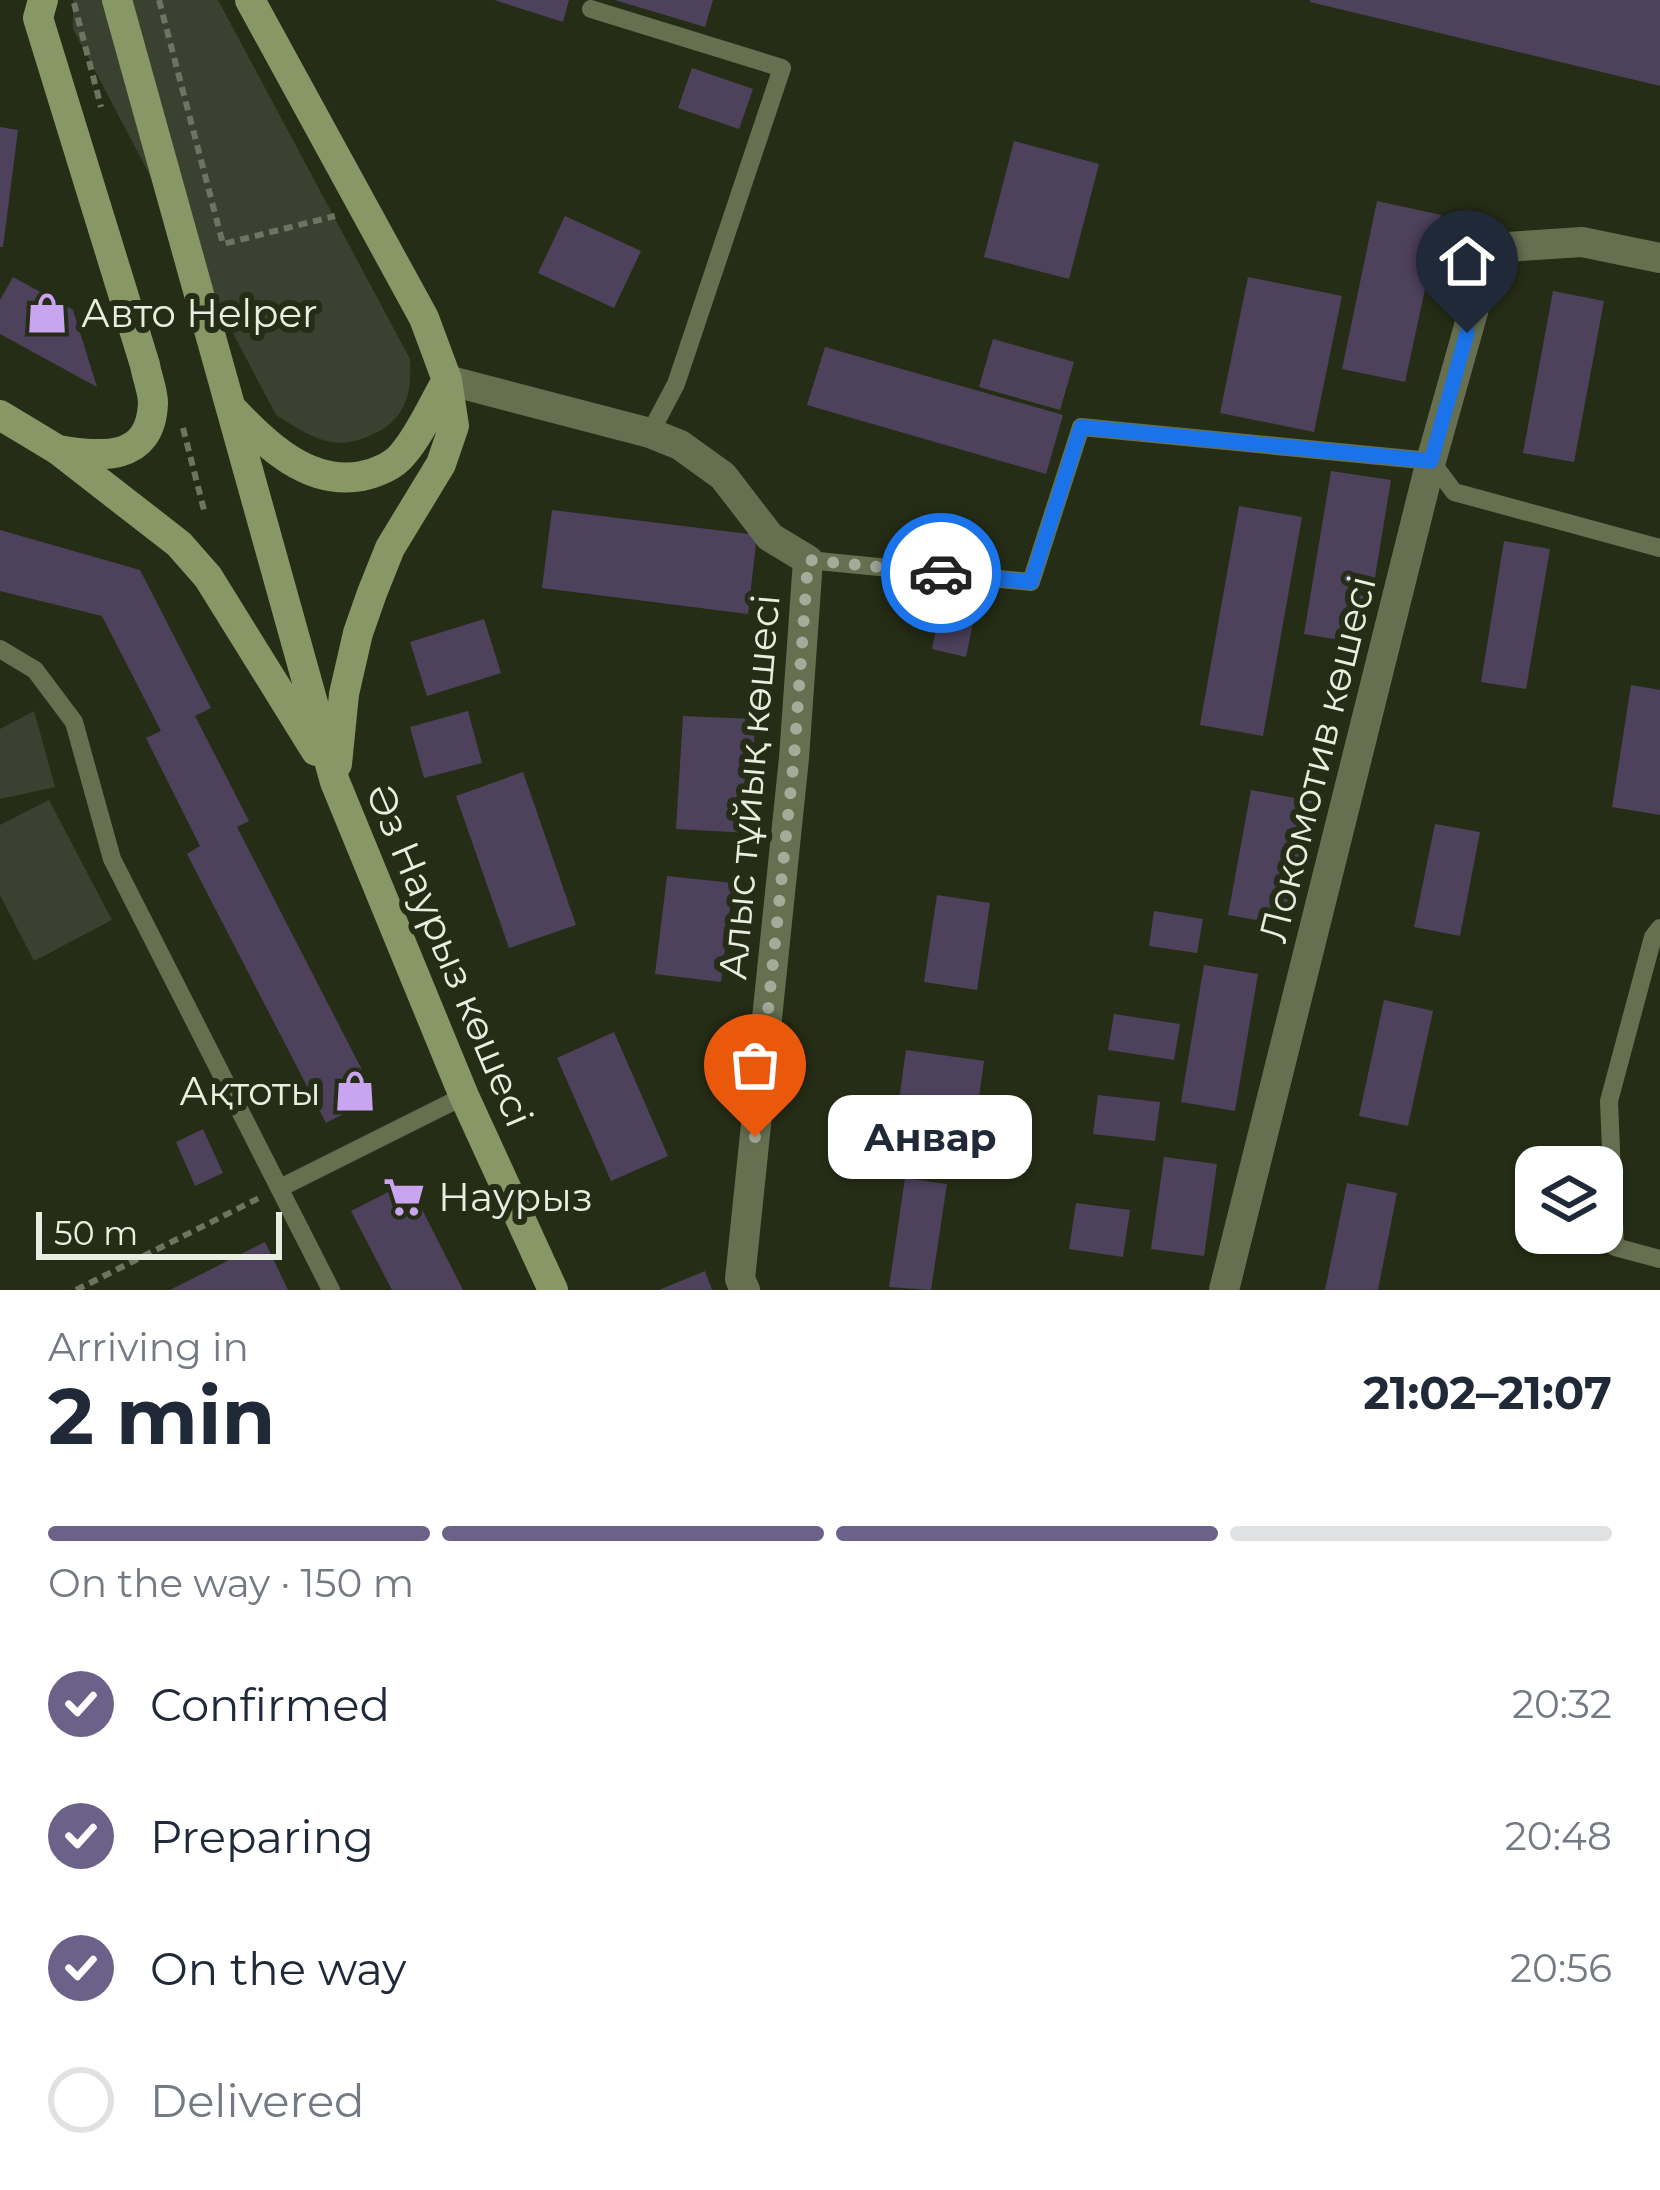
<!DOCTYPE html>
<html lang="en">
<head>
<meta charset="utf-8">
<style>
	:root { --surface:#fff; --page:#f6f6f7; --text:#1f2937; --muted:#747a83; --line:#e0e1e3; --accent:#6b6189 }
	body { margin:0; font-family:Montserrat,sans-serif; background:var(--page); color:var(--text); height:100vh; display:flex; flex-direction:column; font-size:45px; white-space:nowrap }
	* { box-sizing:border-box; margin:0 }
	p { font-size:39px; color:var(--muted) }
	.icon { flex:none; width:66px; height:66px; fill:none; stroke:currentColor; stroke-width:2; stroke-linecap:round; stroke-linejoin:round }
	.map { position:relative; height:1290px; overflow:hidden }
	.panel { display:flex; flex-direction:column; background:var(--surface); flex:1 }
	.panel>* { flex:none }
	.tools { position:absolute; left:1515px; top:1146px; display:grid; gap:24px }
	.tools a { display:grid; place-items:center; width:108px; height:108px; border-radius:24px; background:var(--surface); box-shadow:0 3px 9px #0004; font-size:60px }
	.scale { position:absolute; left:36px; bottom:30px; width:246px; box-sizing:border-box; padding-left:12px; border:6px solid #e9eee0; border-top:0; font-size:33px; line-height:42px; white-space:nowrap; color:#e9eee0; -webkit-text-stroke:9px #262d16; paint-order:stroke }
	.pin { position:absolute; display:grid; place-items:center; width:102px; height:102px; color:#fff; margin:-123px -51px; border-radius:50% 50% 50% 0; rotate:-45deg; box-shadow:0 0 12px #0007 }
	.pin .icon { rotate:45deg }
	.courier { position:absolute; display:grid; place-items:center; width:120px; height:120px; margin:-60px; border:9px solid #1a73e8; border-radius:50%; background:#fff; color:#222; box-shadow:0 3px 15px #0007 }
	.bubble { position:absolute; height:84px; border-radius:24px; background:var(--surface); box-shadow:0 3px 9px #0004; font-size:39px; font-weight:700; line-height:84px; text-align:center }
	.overview em { font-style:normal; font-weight:700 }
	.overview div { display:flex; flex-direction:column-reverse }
	.overview { display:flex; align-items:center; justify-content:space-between; height:204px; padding:0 48px }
	h1 { font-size:78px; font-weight:700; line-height:90px }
	.bar { display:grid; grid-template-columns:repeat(4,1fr); gap:18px 12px; align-content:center; height:144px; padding:0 48px }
	.bar i { height:15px; border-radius:9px; background:var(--line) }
	.bar .active { background:var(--accent) }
	.bar p { grid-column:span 4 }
	ol { padding:0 48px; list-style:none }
	li { display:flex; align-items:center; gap:36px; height:132px }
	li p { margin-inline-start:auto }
	li .icon { padding:12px; border-radius:50%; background:var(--accent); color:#fff; stroke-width:4 }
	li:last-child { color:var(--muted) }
	li i { width:66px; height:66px; border:6px solid var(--line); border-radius:50% }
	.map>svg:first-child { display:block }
</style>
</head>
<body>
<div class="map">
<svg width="1660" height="1290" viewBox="0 0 1660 1290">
	<rect width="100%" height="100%" fill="#262d16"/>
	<path fill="#3b4130" d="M 73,0 L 218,0 L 410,359 C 412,394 406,420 371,435 C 355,442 344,445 326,441 C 308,436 292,425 276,415 L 73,29 Z
		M 34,711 L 55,787 L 0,799 L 0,729 Z
		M 49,800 L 112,920 L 34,961 L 0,895 L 0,825 Z"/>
	<path fill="#4e415c" d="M 494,0 L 569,0 L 563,22 Z
		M 615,0 L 713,0 L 705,27 Z
		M 1310,0 L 1660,0 L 1660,86 L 1310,2 Z
		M 692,68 L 753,89 L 739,129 L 678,108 Z
		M 0,127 L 18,130 L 3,247 L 0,247 Z
		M 1014,141 L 1099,164 L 1069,279 L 984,257 Z
		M 1377,201 L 1441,215 L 1405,382 L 1342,369 Z
		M 565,216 L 641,251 L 614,308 L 538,273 Z
		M 13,277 L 73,310 L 97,387 L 0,334 L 0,300 Z
		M 1248,277 L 1342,296 L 1314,432 L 1220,413 Z
		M 1553,291 L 1604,301 L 1574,462 L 1523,453 Z
		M 993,339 L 1074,362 L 1060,410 L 979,387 Z
		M 825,347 L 1063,415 L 1046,474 L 807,405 Z
		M 1331,471 L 1391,480 L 1364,644 L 1304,634 Z
		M 1239,506 L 1302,517 L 1263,736 L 1200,725 Z
		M 552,510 L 757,535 L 748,614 L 542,588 Z
		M 0,530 L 140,570 L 211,708 L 195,716 L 249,821 L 237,827 L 376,1097 L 326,1123 L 187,854 L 200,846 L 146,738 L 161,731 L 102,616 L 0,591 Z
		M 1504,541 L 1550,549 L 1526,689 L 1481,682 Z
		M 939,616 L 973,623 L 966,657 L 932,649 Z
		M 484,619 L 501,673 L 427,696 L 410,642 Z
		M 1631,685 L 1660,690 L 1660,815 L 1612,807 Z
		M 468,711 L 482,763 L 424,778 L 410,727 Z
		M 683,716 L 755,719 L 750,833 L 676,829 Z
		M 523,772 L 576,925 L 509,948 L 456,796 Z
		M 1251,790 L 1312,801 L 1290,926 L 1228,915 Z
		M 1435,824 L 1480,832 L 1460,936 L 1414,927 Z
		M 667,876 L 733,883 L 721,982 L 655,974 Z
		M 937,895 L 990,903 L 977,990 L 924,982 Z
		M 1154,911 L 1203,919 L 1197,953 L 1149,946 Z
		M 1204,965 L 1258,974 L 1235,1111 L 1181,1102 Z
		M 1384,1000 L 1433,1011 L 1408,1126 L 1359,1116 Z
		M 1114,1014 L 1180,1024 L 1174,1060 L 1108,1050 Z
		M 614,1032 L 668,1156 L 611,1181 L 557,1058 Z
		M 906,1050 L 984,1061 L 972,1147 L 894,1136 Z
		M 1098,1095 L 1160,1102 L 1155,1141 L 1093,1134 Z
		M 203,1129 L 223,1173 L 195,1186 L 176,1142 Z
		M 1164,1157 L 1217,1164 L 1204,1256 L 1151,1249 Z
		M 905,1178 L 947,1184 L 931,1290 L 889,1287 Z
		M 408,1182 L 463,1290 L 392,1290 L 351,1211 Z
		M 1347,1183 L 1397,1193 L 1378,1290 L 1325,1290 Z
		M 1076,1203 L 1130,1210 L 1123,1257 L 1069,1249 Z
		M 265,1242 L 288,1290 L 170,1290 Z
		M 705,1271 L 712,1290 L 659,1290 Z"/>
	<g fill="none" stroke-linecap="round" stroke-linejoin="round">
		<path stroke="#6e7461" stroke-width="6" stroke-dasharray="9 6" stroke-linecap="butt" d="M 159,0 L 223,244 L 335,216
			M 74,3 L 101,107
			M 183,428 L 205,514
			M 76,1290 L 261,1197"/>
		<path stroke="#667051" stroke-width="18" d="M 591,9 L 782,68 L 676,384 L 650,433
			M 808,560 L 1031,582 L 1081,427 L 1431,461 L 1454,492 L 1660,548
			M 0,649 L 35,670 L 74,722 L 112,859 L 331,1290
			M 1660,928 L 1653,937 L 1609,1101 L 1615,1247 L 1660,1259
			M 280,1188 L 464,1096"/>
		<path stroke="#667051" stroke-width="30" d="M 447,380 L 650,433 L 680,445 L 723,476 L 770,537 L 808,560 L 794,758 L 740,1279 L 745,1290
			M 1224,1290 L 1431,461 L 1491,248 L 1582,242 L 1660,258"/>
		<path stroke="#879765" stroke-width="30" d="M 43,0 L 38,18 L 145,365 C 147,377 153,391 153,403 C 151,463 99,457 58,450
			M 117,0 L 335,782 L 464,1096 L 553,1290
			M 250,0 L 424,318 L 447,380 L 454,426 L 441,464 L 390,548 L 372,593 L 358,633 L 344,694 L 337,764
			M 232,409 C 267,445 308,486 362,476 C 376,473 394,466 403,454 C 421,433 433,404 447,380
			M 0,415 L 58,450 L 179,544 L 208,577 L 316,751"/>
	</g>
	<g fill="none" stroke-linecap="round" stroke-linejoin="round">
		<path stroke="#a5aa99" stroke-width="12" stroke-dasharray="0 21.6" d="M 755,1137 L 794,758 L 808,560 L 941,573"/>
		<path stroke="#1a73e8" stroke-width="15" d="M 941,573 L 1031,582 L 1081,427 L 1431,461 L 1467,333"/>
	</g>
	<defs>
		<g id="shop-bare" transform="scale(3.24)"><path d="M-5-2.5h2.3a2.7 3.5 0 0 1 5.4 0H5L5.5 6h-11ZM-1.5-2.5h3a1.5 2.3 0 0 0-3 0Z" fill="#c8a5ee" stroke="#262d16" stroke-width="2.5" paint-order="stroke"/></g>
		<g id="supermarket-bare" transform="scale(3.24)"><path d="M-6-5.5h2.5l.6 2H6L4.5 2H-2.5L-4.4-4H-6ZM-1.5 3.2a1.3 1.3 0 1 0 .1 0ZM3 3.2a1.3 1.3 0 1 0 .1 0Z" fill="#c8a5ee" stroke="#262d16" stroke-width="2.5" paint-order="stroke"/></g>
	</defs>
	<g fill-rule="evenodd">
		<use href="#shop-bare" x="47" y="313"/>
		<use href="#shop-bare" x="355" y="1091"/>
		<use href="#supermarket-bare" x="404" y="1197"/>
	</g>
	<g text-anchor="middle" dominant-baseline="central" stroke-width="12" stroke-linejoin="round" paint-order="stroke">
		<g font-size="39" fill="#e9eee0" stroke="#262d16" text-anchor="start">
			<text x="81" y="313">Авто Helper</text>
			<text x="321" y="1091" text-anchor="end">Ақтоты</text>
			<text x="438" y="1197">Наурыз</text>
		</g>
		<g font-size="39" fill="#e9eee0" stroke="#262d16">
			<text transform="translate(1317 759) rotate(-76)">Локомотив көшесі</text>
			<text transform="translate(749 787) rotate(-85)">Алыс тұйық көшесі</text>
			<text transform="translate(450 955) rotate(67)">Әз Наурыз көшесі</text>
		</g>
	</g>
</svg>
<div class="tools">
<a><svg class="icon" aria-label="layers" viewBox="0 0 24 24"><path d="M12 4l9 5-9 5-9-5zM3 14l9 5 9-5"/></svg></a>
</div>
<div class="scale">50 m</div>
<div class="pin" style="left:755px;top:1137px;background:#ea580c"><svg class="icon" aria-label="bag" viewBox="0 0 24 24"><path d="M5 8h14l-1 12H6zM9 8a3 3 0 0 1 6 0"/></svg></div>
<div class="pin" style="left:1467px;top:333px;background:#1f2937"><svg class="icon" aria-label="home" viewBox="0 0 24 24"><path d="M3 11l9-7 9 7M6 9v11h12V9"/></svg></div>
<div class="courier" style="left:941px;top:573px"><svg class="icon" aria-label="car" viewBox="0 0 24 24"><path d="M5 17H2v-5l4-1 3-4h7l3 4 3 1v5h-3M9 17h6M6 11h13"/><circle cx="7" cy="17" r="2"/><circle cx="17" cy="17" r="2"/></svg></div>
<div class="bubble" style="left:828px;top:1095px;width:204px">Анвар</div>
</div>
<section class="panel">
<div class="overview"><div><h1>2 min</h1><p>Arriving in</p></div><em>21:02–21:07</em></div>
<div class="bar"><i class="active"></i><i class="active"></i><i class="active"></i><i></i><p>On the way · 150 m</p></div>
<ol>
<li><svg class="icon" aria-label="check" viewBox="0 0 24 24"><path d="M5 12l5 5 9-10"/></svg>Confirmed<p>20:32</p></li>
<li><svg class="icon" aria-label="check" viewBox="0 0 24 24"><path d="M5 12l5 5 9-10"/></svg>Preparing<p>20:48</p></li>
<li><svg class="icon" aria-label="check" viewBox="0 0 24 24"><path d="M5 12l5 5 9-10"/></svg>On the way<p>20:56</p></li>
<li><i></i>Delivered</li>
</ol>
</section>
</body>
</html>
